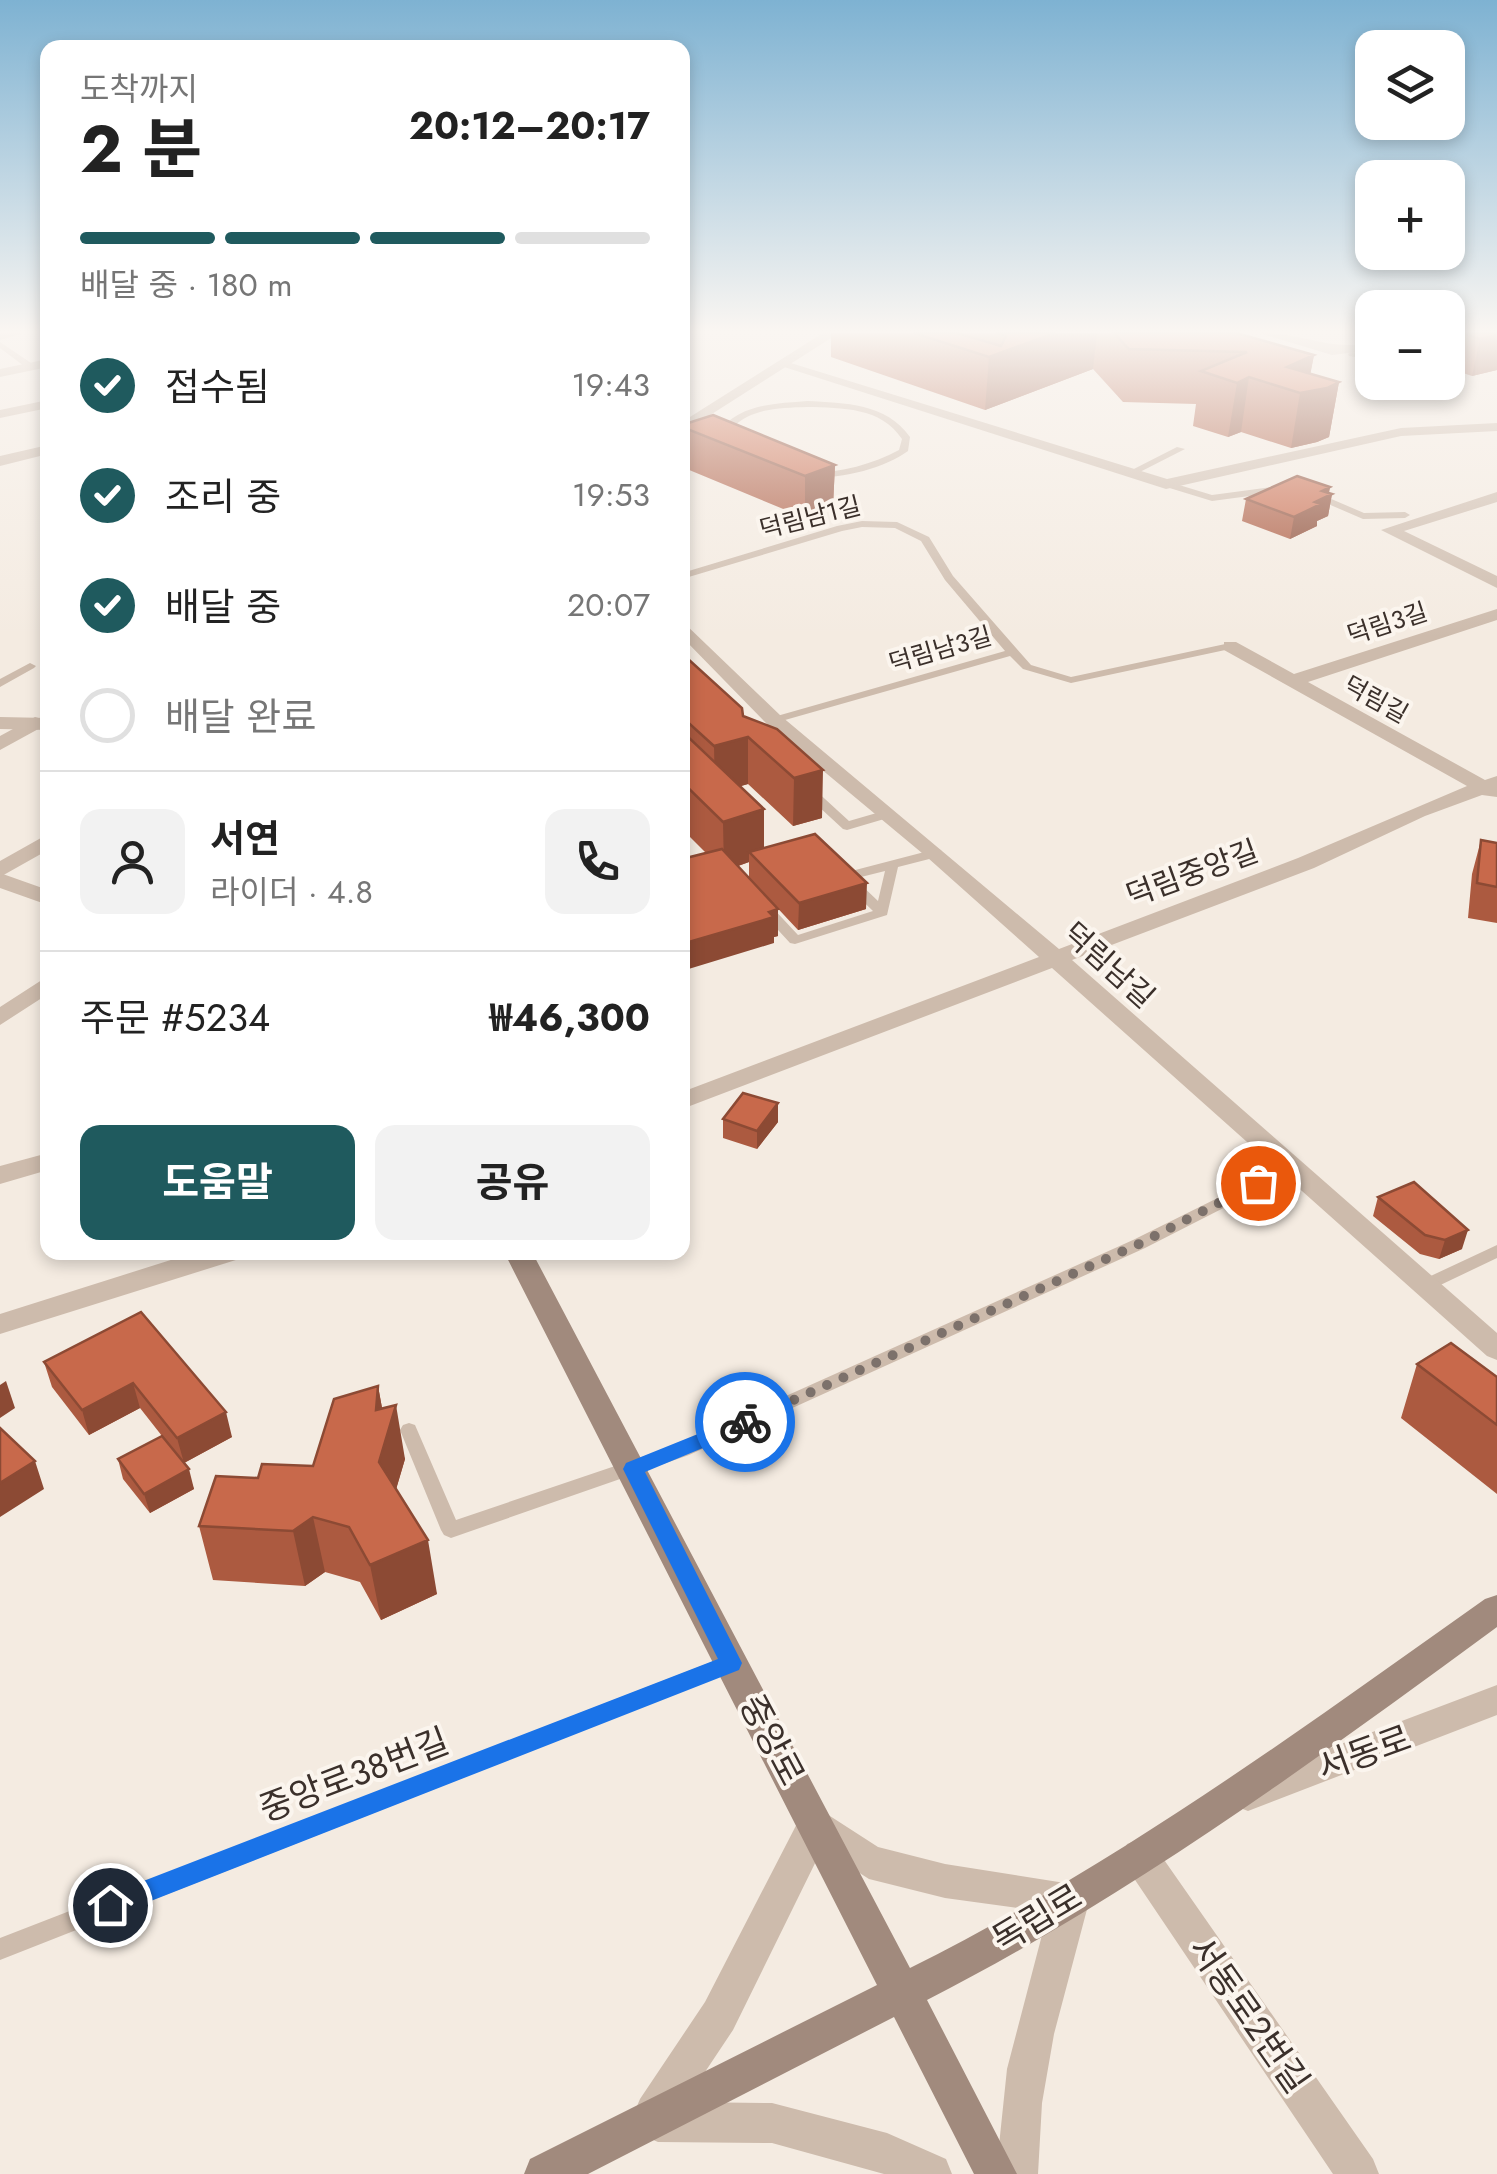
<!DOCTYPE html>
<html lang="ko">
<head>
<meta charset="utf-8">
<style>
	:root { --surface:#fff; --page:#f2f2f2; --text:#222; --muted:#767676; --line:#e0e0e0; --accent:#1f5a5e }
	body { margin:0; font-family:Jost,"Noto Sans KR",sans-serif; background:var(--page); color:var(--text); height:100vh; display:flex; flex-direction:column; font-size:38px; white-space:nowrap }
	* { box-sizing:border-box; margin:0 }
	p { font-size:32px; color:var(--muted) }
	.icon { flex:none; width:55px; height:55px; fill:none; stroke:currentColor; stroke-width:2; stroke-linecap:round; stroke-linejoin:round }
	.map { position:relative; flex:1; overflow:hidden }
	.drawer { position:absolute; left:40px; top:40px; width:650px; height:1220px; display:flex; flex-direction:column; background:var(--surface); border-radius:20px; box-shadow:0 5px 15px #0003 }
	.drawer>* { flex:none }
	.tools { position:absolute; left:1355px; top:30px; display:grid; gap:20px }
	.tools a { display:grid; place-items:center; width:110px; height:110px; border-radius:20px; background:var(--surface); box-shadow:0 5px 15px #0003; font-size:50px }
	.pin { position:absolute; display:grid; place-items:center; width:85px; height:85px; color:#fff; margin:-42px; border:5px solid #fff; border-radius:50%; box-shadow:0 2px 10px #0007 }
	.courier { position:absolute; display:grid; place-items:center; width:100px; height:100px; margin:-50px; border:8px solid #1a73e8; border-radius:50%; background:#fff; color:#222; box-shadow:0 2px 12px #0007 }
	.summary em { font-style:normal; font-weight:700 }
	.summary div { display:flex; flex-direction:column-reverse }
	.summary { display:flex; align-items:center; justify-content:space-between; height:170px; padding:0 40px }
	h1 { font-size:65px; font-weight:700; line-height:75px }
	.bar { display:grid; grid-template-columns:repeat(4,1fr); gap:15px 10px; align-content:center; height:120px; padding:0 40px }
	.bar i { height:12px; border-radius:8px; background:var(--line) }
	.bar .on { background:var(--accent) }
	.bar p { grid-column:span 4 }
	.line { display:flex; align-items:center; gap:25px; padding:0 40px; border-top:2px solid var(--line) }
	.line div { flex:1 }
	.round { display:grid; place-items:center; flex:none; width:105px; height:105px; border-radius:20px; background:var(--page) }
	ol { padding:0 40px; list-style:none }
	li { display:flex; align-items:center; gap:30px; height:110px }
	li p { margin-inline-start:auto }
	li .icon { padding:10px; border-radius:50%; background:var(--accent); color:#fff; stroke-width:4 }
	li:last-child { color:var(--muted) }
	li i { width:55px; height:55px; border:5px solid var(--line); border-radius:50% }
	.cta { display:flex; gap:20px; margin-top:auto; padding:20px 40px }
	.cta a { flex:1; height:115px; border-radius:20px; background:var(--accent); color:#fff; font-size:40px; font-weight:700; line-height:115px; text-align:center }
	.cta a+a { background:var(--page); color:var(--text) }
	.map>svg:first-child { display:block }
</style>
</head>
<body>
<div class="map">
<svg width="1497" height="2174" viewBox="0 0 1497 2174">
	<rect width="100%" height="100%" fill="#f4ebe1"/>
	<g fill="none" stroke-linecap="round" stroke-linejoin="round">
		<path fill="#cdbbac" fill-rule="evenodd" d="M 0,342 L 34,365 L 34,369 L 28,369 L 0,348 Z
			M 1352,352 L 1372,356 L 1372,360 L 1349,356 L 1348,354 Z
			M 1497,352 L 1497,356 L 1448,367 L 1448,363 Z
			M 807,401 C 845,403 886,403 910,437 L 908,451 C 867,481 775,490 732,458 C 726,454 720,447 715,441 C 730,404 772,404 807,401 ZM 807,407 C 842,408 881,407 902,439 L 899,450 C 847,478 769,486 725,441 C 738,408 777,408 807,407 Z
			M 1177,447 L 1185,449 L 1132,476 L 1124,474 Z
			M 1166,481 L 1212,495 L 1279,486 L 1284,489 L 1279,492 L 1212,501 L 1163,486 L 1161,484 Z
			M 1315,492 L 1364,513 L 1405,512 L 1410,515 L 1405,518 L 1363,519 L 1312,497 L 1310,495 Z
			M 862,521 L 897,522 L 929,537 L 953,576 L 1031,665 L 1071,677 L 1230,643 L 1235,646 L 1230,649 L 1071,683 L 1023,669 L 1010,656 L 778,722 L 770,722 L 770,718 L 1005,651 L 945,580 L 921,541 L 895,528 L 862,527 L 842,531 L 682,579 L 682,573 L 837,526 Z
			M 30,663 L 36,666 L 34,668 L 0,687 L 0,679 Z
			M 809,787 L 813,788 L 849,821 L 887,810 L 893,814 L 891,817 L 847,830 L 843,829 L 805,794 L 805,788 Z
			M 936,849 L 941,850 L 942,853 L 941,856 L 898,867 L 887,915 L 795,944 L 790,943 L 758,908 L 760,905 L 770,905 L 798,935 L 873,911 L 845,884 L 852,880 L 857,881 L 878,901 L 885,871 L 845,881 L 838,877 L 840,874 Z
			M 1288,1163 L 1294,1164 L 1296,1168 L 1294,1172 L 1145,1248 L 689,1455 L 451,1538 L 444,1535 L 441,1530 L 400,1430 L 403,1425 L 409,1423 L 415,1425 L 456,1520 L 677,1445 L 1133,1240 Z
			M 1497,1245 L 1497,1258 L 1432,1289 L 1420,1289 L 1418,1285 L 1420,1281 Z
			M 732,1654 L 739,1657 L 742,1663 L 739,1669 L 0,1960 L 0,1938 Z"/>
		<path fill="#cdbbac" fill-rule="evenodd" d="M 0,333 L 24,333 L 0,340 Z
			M 1259,333 C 1299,331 1331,353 1372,342 L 1372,350 L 1332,355 Z
			M 48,359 L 48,367 L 0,377 L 0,369 Z
			M 781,360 L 1167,479 L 1401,428 L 1497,423 L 1497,431 L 1401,436 L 1166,489 L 781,366 Z
			M 48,400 L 48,408 L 0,418 L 0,410 Z
			M 48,445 L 48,454 L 0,466 L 0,456 Z
			M 1497,492 L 1497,502 L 1404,531 L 1497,576 L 1497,588 L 1381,530 Z
			M 1497,609 L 1497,620 L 1308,682 L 1485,780 L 1497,776 L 1497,797 L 1482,795 L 1425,816 L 1314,868 L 1072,960 L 1497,1333 L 1497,1360 L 1487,1356 L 1052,968 L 682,1109 L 682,1092 L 1039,957 L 928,858 L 767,724 L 682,637 L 682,621 L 781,716 L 1059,949 L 1298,858 L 1467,786 L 1224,650 L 1224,642 L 1236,642 L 1294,674 Z
			M 35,717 L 42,719 L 42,727 L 0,750 L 0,736 Z
			M 0,873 L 48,890 L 48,905 L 0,888 Z
			M 48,976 L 48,994 L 0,1025 L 0,1007 Z
			M 48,1153 L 48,1170 L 0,1184 L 0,1166 Z
			M 196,1252 L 242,1252 L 239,1259 L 0,1334 L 0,1314 Z
			M 1140,1839 L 1153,1844 L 1373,2159 L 1379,2174 L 1333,2174 L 1127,1868 L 1122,1856 L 1127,1844 Z"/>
		<path fill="#cdbbac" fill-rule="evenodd" d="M 823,333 L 839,333 L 682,433 L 682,422 Z
			M 0,717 L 48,718 L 48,730 L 0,729 Z
			M 48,834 L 48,850 L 0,877 L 0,861 Z
			M 1497,1685 L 1497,1715 L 1248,1811 L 1235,1806 L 1230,1795 L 1235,1784 Z
			M 816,1807 L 878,1847 L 945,1864 L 1084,1886 L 1090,1898 L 1054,2034 L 1042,2103 L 1038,2174 L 996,2174 L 1007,2069 L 1048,1912 L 945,1898 L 869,1879 L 822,1849 L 733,2030 L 685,2102 L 772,2103 L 887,2133 L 946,2159 L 952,2174 L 884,2174 L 772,2143 L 658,2142 L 644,2136 L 634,2113 L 640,2099 L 705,2002 L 803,1812 Z"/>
		<path fill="#a18a7d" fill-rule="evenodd" d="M 504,1252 L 532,1252 L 910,1968 C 1114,1866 1299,1731 1485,1599 L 1497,1595 L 1497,1627 C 1313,1762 1130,1896 927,2000 L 1017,2174 L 974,2174 L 894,2017 L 588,2174 L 524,2174 L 530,2159 L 877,1985 Z"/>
	</g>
	<path fill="#ac5a40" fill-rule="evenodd" d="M 831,333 L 1242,333 L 1242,334 L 1314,355 L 1310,374 L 1339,382 L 1329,437 L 1317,442 L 1291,448 L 1241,432 L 1228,437 L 1193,426 L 1196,404 L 1123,402 L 1093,369 L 985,410 L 831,357 Z
		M 1448,333 L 1497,333 L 1497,370 L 1472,376 L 1454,370 L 1456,358 L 1448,359 Z
		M 682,425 L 835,465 L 833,506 L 805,518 L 682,467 Z
		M 1330,487 L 1329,493 L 1332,494 L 1328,516 L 1317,521 L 1317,526 L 1290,539 L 1242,521 L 1246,499 Z
		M 682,658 L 743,716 L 777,729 L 822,818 L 793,826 L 748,784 L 740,786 L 764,848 L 866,909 L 798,930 L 756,885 L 778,936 L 774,937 L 774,943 L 706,853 L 682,829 ZM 749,862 L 749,878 L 738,866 Z
		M 1481,840 L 1497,843 L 1497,923 L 1468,918 L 1472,874 Z
		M 778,1103 L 778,1122 L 757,1149 L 723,1138 L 723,1119 Z
		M 1378,1197 L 1462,1249 L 1439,1259 L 1420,1254 L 1373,1216 Z
		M 141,1312 L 232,1437 L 184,1463 L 194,1489 L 150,1513 L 123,1479 L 118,1459 L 162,1436 L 140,1408 L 89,1435 L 52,1387 L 44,1362 Z
		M 1417,1364 L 1497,1377 L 1497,1494 L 1401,1418 Z
		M 378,1386 L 382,1408 L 405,1459 L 396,1489 L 437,1594 L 381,1620 L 360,1582 L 325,1572 L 305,1586 L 213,1580 L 199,1526 L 313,1466 Z"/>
	<path fill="#8c4a34" d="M 1055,333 L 1097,333 L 1093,369 L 985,410 L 989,357 Z
		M 1452,333 L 1462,333 L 1456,358 L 1448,359 Z
		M 1497,333 L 1497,370 L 1472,376 L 1480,339 Z
		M 1314,355 L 1307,392 L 1339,382 L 1329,437 L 1317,442 L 1291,448 L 1300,393 L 1287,367 Z
		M 1249,377 L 1241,432 L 1228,437 L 1237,383 Z
		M 835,465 L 833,506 L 805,518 L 805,476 Z
		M 1330,487 L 1328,496 L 1332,494 L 1328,516 L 1317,521 L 1317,526 L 1290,539 L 1294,517 L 1322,491 Z
		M 748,737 L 748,784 L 715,794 L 714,746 Z
		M 823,770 L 822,818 L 793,826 L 794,778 Z
		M 764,809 L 764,857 L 749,852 L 749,862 L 724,871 L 723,822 Z
		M 867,883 L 866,909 L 798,930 L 799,903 Z
		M 778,909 L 778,936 L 774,937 L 774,943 L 682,971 L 682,944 Z
		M 778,1103 L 778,1122 L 757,1149 L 757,1131 Z
		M 1468,1230 L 1462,1249 L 1439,1259 L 1445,1240 Z
		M 6,1381 L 15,1408 L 0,1418 L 0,1385 Z
		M 133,1383 L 140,1408 L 89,1435 L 82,1410 Z
		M 378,1386 L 387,1435 L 396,1405 L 405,1459 L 388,1517 L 379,1462 L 376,1410 Z
		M 226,1412 L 232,1437 L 184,1463 L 177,1438 Z
		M 35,1461 L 44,1489 L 0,1517 L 0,1483 Z
		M 189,1469 L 194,1489 L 150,1513 L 144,1494 Z
		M 313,1517 L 325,1572 L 305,1586 L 293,1531 Z
		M 428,1540 L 437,1594 L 381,1620 L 370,1565 Z"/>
	<path fill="#c8694b" stroke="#8c4a34" stroke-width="2.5" d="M 914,333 L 956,333 L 1001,346 L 1006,336 L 996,333 L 1055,333 L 989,357 Z
		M 1114,333 L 1236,333 L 1314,355 L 1287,367 L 1339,382 L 1327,388 L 1300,393 L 1249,377 L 1237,383 L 1201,371 L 1247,352 L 1129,349 Z
		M 1462,333 L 1497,333 L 1497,335 L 1480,339 Z
		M 713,415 L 835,465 L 805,476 L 682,427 L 682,425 Z
		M 1297,476 L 1330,487 L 1322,491 L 1332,494 L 1315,502 L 1321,504 L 1294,517 L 1246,499 Z
		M 682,658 L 687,658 L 742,708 L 743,716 L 777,729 L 823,770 L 794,778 L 748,737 L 714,746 L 682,717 Z
		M 682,734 L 685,734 L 764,809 L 723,822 L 682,782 Z
		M 815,834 L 867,883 L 799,903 L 749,852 Z
		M 1481,840 L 1497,843 L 1497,887 L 1477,883 Z
		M 722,849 L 778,909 L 769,912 L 774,917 L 682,944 L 682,859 Z
		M 743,1093 L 778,1103 L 757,1131 L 723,1119 Z
		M 1414,1182 L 1468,1230 L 1445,1240 L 1425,1235 L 1378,1197 Z
		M 141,1312 L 226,1412 L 177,1438 L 133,1383 L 82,1410 L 44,1362 Z
		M 1451,1343 L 1497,1377 L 1497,1425 L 1417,1364 Z
		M 378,1386 L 376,1410 L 396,1405 L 379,1462 L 428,1540 L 370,1565 L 349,1527 L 313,1517 L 293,1531 L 199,1526 L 216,1476 L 258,1478 L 262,1464 L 313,1466 L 334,1399 Z
		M 0,1428 L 35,1461 L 0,1483 Z
		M 162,1436 L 189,1469 L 144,1494 L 118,1459 Z"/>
	<linearGradient id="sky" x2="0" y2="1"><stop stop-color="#7eb2d2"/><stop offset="0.52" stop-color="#faf6f2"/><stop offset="1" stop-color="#faf6f2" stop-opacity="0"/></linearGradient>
	<rect width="1497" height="637" fill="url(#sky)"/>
	<path fill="#1a73e8" d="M 745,1415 L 751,1417 L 751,1428 L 645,1472 L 742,1663 L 739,1670 L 110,1917 L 102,1913 L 98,1905 L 102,1897 L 718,1659 L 623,1469 L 626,1463 Z"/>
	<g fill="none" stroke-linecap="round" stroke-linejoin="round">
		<path stroke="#7c716b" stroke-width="10" stroke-dasharray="0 18" d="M 745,1422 L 1139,1244 L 1258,1183"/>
	</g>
	<g text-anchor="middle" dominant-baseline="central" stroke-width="8" stroke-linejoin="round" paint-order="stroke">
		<g font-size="25" fill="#3b302b" stroke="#fbf5ee">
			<text transform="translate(810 517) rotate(-14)">덕림남1길</text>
			<text transform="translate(1387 623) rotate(-18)">덕림3길</text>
			<text transform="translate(940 649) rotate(-16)">덕림남3길</text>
			<text transform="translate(1376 699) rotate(29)">덕림길</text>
		</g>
		<g font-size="30" fill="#3b302b" stroke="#fbf5ee">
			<text transform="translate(1192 873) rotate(-20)">덕림중앙길</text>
			<text transform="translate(1109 965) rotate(42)">덕림남길</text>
		</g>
		<g font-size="35" fill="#3b302b" stroke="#fbf5ee">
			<text transform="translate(772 1740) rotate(62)">중앙로</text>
			<text transform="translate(1364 1753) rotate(-20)">서동로</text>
			<text transform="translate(354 1775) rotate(-21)">중앙로38번길</text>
			<text transform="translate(1037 1918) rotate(-31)">독립로</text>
			<text transform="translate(1249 2015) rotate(55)">서동로2번길</text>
		</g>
	</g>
</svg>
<div class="tools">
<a><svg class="icon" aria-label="layers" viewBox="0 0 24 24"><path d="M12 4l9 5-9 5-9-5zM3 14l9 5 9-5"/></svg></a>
<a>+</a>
<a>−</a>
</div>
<div class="pin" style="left:1258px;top:1183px;background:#ea580c"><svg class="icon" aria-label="bag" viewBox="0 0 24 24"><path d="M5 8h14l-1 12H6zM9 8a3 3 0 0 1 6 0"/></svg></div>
<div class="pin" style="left:110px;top:1905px;background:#1f2937"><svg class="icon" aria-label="home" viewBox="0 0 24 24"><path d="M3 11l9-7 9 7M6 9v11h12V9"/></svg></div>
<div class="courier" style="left:745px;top:1422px"><svg class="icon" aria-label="bike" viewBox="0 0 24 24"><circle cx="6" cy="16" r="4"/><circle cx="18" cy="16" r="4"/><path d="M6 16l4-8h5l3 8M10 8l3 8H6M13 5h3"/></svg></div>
<section class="drawer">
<div class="summary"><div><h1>2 분</h1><p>도착까지</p></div><em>20:12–20:17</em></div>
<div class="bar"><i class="on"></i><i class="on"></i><i class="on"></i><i></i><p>배달 중 · 180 m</p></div>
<ol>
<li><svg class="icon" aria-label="check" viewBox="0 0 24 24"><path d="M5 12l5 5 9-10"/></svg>접수됨<p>19:43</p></li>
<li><svg class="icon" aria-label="check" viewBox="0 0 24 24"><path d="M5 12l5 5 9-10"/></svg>조리 중<p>19:53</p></li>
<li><svg class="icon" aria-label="check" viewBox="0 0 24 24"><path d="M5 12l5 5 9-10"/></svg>배달 중<p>20:07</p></li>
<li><i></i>배달 완료</li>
</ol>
<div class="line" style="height:180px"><a class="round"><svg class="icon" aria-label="person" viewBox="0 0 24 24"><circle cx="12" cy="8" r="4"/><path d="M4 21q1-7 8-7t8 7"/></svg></a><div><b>서연</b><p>라이더 · 4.8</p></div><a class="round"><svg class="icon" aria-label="phone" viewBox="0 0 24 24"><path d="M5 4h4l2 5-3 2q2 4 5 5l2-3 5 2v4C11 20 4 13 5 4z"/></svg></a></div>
<div class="line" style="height:130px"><div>주문 #5234</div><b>₩46,300</b></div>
<div class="cta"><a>도움말</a><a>공유</a></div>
</section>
</div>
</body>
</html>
